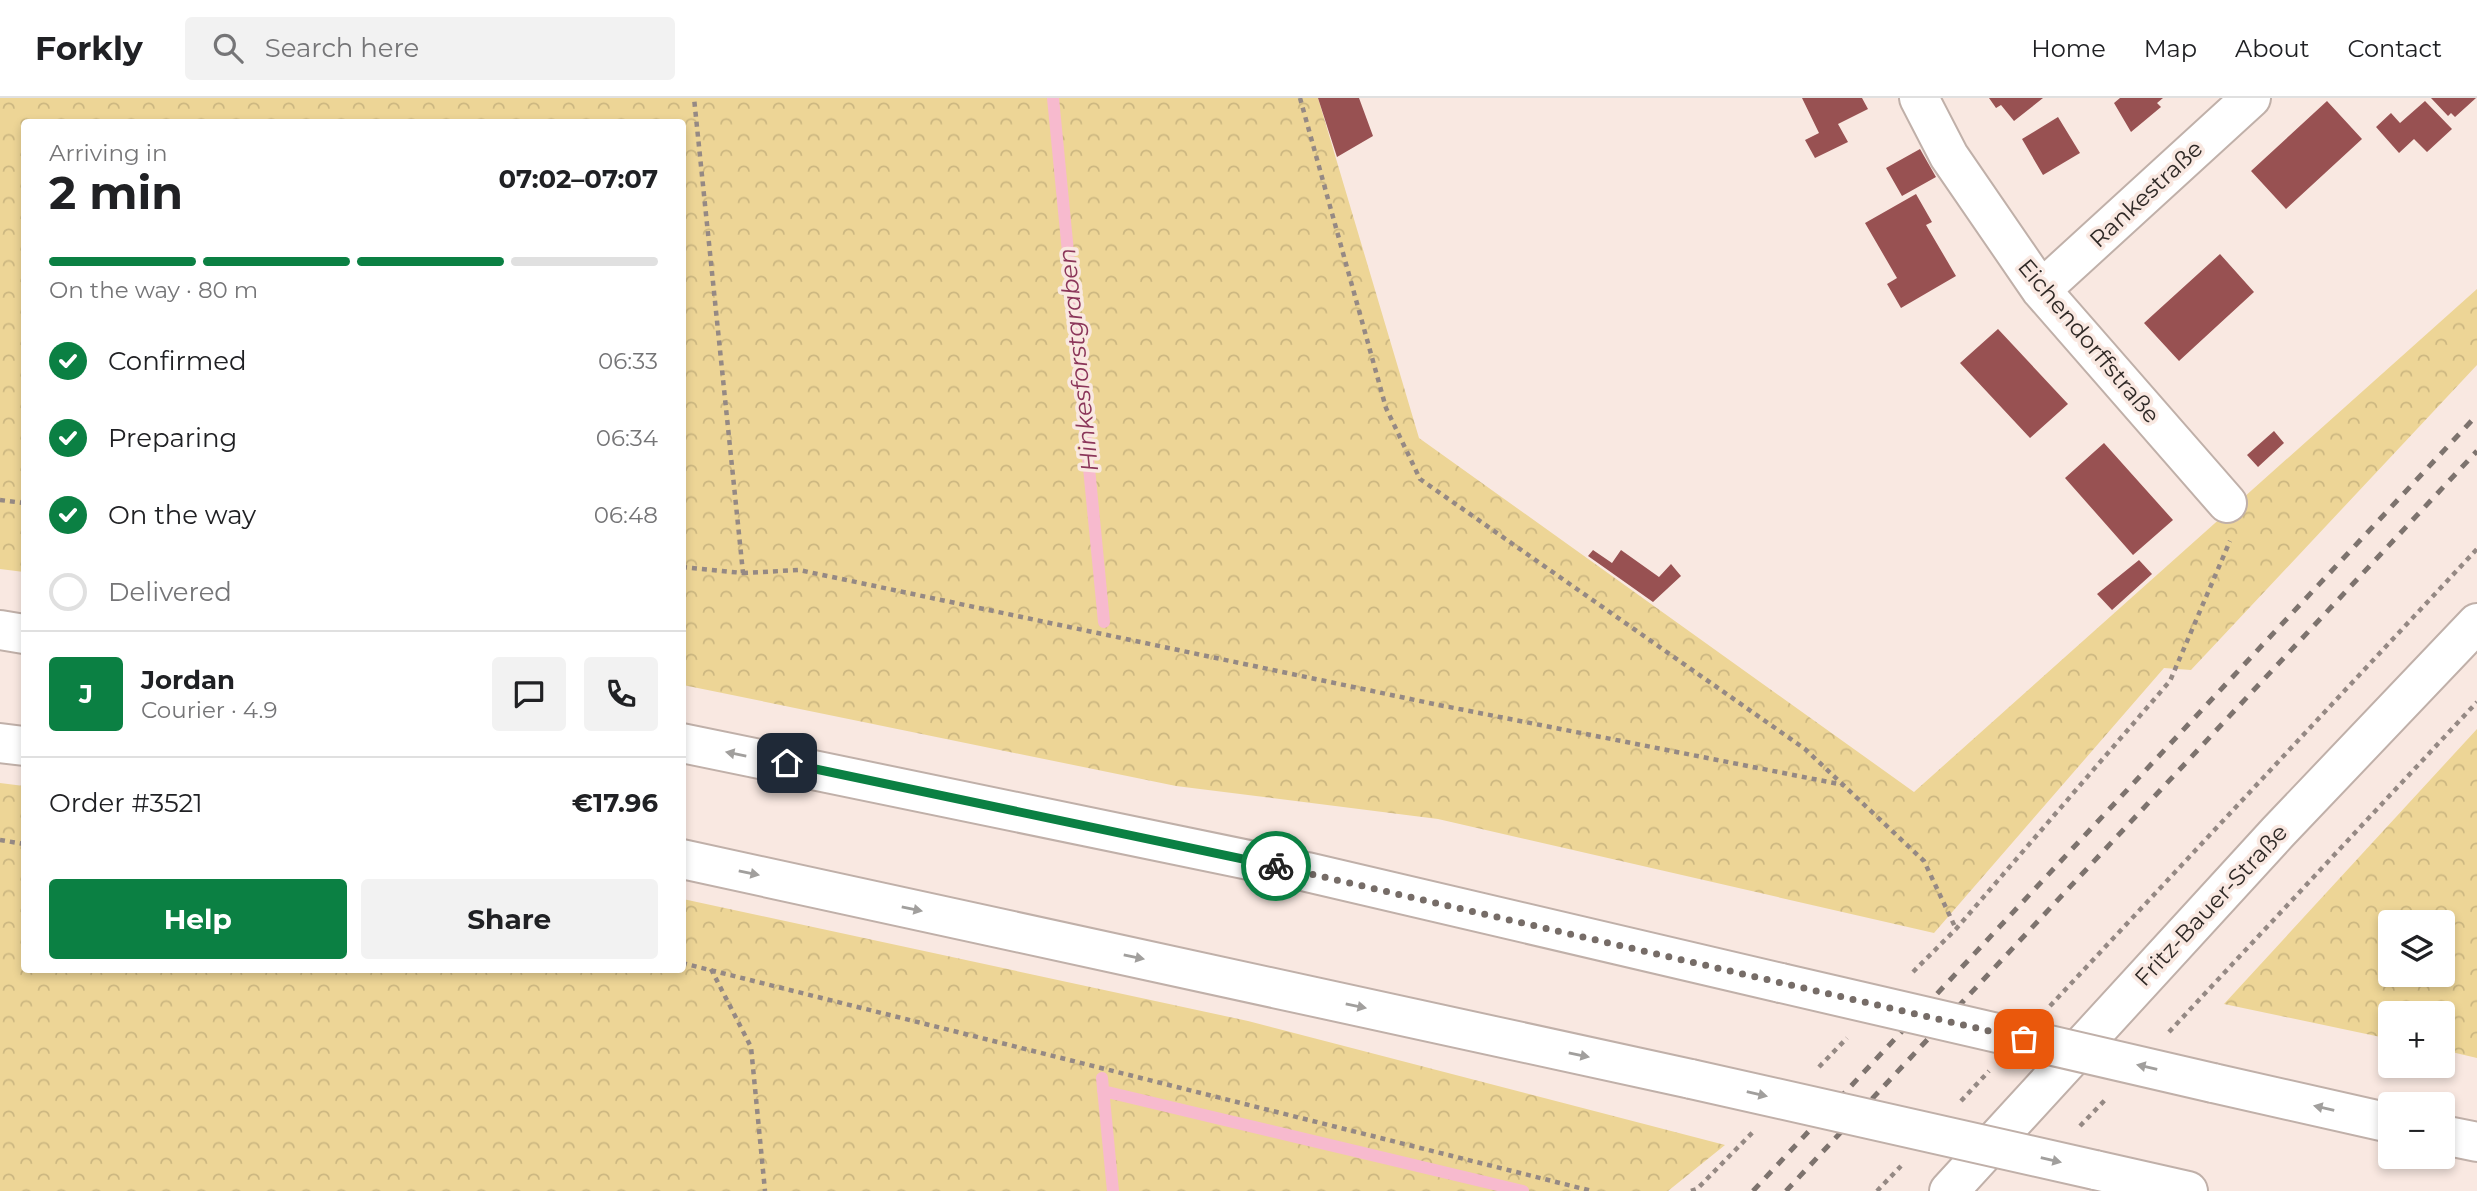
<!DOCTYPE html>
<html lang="en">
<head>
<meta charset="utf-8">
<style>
	:root { --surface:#fff; --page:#f2f2f2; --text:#202124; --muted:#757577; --line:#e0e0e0; --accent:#0b8043 }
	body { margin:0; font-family:Montserrat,sans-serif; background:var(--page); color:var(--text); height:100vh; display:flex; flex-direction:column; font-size:26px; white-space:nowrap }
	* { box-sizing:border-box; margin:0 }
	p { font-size:23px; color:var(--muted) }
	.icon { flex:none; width:38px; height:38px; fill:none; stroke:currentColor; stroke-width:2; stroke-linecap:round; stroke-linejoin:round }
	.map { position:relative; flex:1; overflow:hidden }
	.sheet { position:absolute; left:21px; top:21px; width:665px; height:854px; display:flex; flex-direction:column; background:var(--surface); border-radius:7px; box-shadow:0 4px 10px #0003 }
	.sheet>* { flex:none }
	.controls { position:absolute; left:2378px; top:812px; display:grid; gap:14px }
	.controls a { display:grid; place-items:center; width:77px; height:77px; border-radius:7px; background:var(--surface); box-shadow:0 4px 10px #0003; font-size:35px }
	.pin { position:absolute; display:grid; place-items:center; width:60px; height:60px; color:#fff; margin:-30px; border-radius:14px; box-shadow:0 4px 10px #0006 }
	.courier { position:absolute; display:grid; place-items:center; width:70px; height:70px; margin:-35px; border:5px solid #0b8043; border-radius:50%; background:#fff; color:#222; box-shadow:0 2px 9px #0007 }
	.head em { font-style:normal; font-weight:700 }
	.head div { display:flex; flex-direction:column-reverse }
	.head { display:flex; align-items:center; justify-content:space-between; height:119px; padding:0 28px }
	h1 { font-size:46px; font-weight:700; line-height:52px }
	.bar { display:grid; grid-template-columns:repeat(4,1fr); gap:10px 7px; align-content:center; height:84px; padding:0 28px }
	.bar i { height:9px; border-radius:5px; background:var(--line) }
	.bar .active { background:var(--accent) }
	.bar p { grid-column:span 4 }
	.line { display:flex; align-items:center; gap:18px; padding:0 28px; border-top:2px solid var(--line) }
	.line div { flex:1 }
	.round { display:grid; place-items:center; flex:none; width:74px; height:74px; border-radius:7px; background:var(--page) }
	ol { padding:0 28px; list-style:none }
	li { display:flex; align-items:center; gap:21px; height:77px }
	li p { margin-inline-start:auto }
	li .icon { padding:7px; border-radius:50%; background:var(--accent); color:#fff; stroke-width:4 }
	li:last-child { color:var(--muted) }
	li i { width:38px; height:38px; border:4px solid var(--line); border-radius:50% }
	.cta { display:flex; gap:14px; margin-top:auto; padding:14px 28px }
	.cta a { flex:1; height:80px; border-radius:7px; background:var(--accent); color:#fff; font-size:28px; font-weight:700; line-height:80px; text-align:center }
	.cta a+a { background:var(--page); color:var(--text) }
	header { display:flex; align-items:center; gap:42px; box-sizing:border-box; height:98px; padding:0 35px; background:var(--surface); border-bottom:2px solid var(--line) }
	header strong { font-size:33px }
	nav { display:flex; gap:38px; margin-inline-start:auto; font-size:24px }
	.search { width:490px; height:63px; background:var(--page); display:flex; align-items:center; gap:18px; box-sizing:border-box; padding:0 24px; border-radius:7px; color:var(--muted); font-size:26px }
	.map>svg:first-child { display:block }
</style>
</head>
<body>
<header>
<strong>Forkly</strong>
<div class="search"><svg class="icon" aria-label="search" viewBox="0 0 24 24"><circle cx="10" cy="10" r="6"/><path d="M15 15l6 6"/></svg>Search here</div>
<nav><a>Home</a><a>Map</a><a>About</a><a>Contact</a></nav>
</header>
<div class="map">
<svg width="2477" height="1093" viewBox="0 0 2477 1093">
	<defs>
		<pattern id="forest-crowns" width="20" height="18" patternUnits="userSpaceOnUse" patternTransform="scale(1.75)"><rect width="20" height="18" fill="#edd596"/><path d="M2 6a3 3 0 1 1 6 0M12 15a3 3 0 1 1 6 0" fill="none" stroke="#ccb781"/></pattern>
	</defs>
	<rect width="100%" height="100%" fill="#f9e8e1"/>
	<path fill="url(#forest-crowns)" fill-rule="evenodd" d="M 0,0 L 1318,0 L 1419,340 L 1914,694 L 2477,191 L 2477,267 L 2191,572 L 2164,570 L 1934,835 L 1438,721 L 1176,688 L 683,587 L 682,24 L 24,24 L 24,474 L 0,471 Z
		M 2477,631 L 2477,960 L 2443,952 L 2443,915 L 2390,915 L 2390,941 L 2224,906 ZM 2443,824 L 2443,877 L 2390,877 L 2390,824 Z
		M 0,685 L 24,688 L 24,872 L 682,872 L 683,801 L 1248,923 L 1725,1047 L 1668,1093 L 0,1093 Z"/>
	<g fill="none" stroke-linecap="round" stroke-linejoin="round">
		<path stroke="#f7bace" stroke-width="12" d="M 1053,0 L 1104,524
			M 1102,980 L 1113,1093
			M 1103,993 L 1523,1093"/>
	</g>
	<path fill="#985152" d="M 1318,0 L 1359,0 L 1373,38 L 1337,59 Z
		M 1802,0 L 1862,0 L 1868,11 L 1838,26 L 1848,44 L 1815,60 L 1805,42 L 1819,35 Z
		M 1989,0 L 2043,0 L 2014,23 L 2001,7 L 1996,10 Z
		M 2120,0 L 2163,0 L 2157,5 L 2161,9 L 2131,34 L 2114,5 Z
		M 2431,0 L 2476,0 L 2455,19 L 2451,15 L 2448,18 Z
		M 2327,3 L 2362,41 L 2286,111 L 2251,73 Z
		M 2425,3 L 2452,31 L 2427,54 L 2414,41 L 2399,55 L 2376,29 L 2391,15 L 2400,25 Z
		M 2058,19 L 2080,55 L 2043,77 L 2022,41 Z
		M 1920,51 L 1936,79 L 1902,98 L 1886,70 Z
		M 1916,96 L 1932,124 L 1926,127 L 1956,178 L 1901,210 L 1887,186 L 1897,180 L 1865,125 Z
		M 2220,156 L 2254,194 L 2179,263 L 2144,225 Z
		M 1998,231 L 2068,306 L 2030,340 L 1960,265 Z
		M 2274,333 L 2284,345 L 2258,369 L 2247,357 Z
		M 2104,345 L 2173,422 L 2133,457 L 2065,380 Z
		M 1593,452 L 1612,465 L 1621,452 L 1659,479 L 1671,466 L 1681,478 L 1653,504 L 1588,458 Z
		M 2139,462 L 2152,476 L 2112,512 L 2097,496 Z"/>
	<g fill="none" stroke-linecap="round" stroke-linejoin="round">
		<g stroke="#c0b0a9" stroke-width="42">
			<path id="minor" d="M 1919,0 L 1949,58 L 2041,192 L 2227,405
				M 2041,192 L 2251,0"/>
		</g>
		<g stroke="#c0b0a9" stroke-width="42">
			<path id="secondary" d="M 1949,1093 L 2278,734 L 2477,525"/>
		</g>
		<g stroke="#c0b0a9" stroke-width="42">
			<path id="motorway" d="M 0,532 L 24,536
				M 0,645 L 24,648
				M 682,645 L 1307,774 L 1781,885
				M 682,761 L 1691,981
				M 2213,985 L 2390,1025
				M 2443,1037 L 2477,1044
				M 2095,1072 L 2188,1093"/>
		</g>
		<path stroke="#958984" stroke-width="4.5" stroke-dasharray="5 5" stroke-linecap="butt" d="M 1300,0 L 1386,310 L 1420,381 L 1805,651 L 1924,763 L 1956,831
			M 0,402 L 24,405
			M 682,469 L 743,475 L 694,0
			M 743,475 L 799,472 L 1434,606 L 1844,687
			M 0,742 L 24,746
			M 682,865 L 1592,1093
			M 711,871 L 751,949 L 765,1093
			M 1913,874 L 1956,831 L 2170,583 L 2230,443
			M 2050,908 L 2477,451
			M 2169,934 L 2477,604
			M 1819,969 L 1847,940
			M 1961,1003 L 1989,973
			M 2080,1028 L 2105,1002
			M 1691,1093 L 1697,1091 L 1753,1034
			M 1877,1093 L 1901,1068"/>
		<use href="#minor" stroke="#fff" stroke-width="38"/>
		<use href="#secondary" stroke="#fff" stroke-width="38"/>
		<use href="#motorway" stroke="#fff" stroke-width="38"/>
		<path stroke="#7d736e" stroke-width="5" stroke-dasharray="9 9" stroke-linecap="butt" d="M 1753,1093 L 2477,317
			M 1786,1093 L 2477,353"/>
		<g stroke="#c0b0a9" stroke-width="42" stroke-linecap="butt">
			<path id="motorway-bridge" d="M 1781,885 L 2213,985
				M 1691,981 L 2095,1072"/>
		</g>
		<use href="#motorway-bridge" stroke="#fff" stroke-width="38"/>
	</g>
	<defs><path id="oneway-solid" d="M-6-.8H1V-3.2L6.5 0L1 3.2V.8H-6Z" transform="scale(1.75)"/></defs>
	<g fill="#a19f9d">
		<use href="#oneway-solid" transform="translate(736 656) rotate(-169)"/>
		<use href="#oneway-solid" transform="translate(749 775) rotate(12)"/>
		<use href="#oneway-solid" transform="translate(912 811) rotate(12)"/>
		<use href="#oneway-solid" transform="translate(1134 859) rotate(12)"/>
		<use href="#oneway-solid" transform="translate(1356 908) rotate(12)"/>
		<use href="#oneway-solid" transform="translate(1579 957) rotate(12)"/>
		<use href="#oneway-solid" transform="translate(2147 969) rotate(-167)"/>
		<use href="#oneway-solid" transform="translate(1757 996) rotate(13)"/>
		<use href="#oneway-solid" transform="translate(2324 1010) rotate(-167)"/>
		<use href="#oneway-solid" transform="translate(2051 1062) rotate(13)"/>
	</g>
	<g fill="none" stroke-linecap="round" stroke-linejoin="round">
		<path stroke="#766c67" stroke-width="7" stroke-dasharray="0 12.6" d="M 1276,768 L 2024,941"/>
		<path stroke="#0b8043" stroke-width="9" d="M 787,665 L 1276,768"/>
	</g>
	<g text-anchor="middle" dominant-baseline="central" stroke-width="7" stroke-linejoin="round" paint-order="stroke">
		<g font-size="23" fill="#2f2926" stroke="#f9e8e1">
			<text transform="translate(2146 96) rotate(-43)">Rankestraße</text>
			<text transform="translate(2089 243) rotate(50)">Eichendorffstraße</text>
			<text transform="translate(2211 807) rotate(-47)">Fritz-Bauer-Straße</text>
		</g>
		<g font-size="24" font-style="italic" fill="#8b3559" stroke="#f9e8e1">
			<text transform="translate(1078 262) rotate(-96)">Hinkesforstgraben</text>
		</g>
	</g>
</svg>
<div class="controls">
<a><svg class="icon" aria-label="layers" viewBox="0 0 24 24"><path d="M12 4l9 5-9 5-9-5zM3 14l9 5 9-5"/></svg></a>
<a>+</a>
<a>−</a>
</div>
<div class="pin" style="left:2024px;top:941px;background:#ea580c"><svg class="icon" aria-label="bag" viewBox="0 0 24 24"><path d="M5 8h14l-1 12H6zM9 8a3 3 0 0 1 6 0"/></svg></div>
<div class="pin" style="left:787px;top:665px;background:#1f2937"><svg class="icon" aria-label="home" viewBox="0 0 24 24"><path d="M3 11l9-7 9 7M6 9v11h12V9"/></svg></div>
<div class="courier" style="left:1276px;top:768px"><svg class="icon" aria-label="bike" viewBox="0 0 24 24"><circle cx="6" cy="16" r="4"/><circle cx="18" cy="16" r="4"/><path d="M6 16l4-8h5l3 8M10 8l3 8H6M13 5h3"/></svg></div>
<section class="sheet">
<div class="head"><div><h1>2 min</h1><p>Arriving in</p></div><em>07:02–07:07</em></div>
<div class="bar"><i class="active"></i><i class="active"></i><i class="active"></i><i></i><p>On the way · 80 m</p></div>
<ol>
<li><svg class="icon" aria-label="check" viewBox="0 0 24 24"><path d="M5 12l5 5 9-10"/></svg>Confirmed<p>06:33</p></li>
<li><svg class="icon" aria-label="check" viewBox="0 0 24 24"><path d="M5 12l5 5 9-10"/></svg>Preparing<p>06:34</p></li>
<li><svg class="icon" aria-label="check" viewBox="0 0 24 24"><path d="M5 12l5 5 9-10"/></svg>On the way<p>06:48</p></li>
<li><i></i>Delivered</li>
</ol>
<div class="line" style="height:126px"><b class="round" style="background:var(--accent);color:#fff">J</b><div><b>Jordan</b><p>Courier · 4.9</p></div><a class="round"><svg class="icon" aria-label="chat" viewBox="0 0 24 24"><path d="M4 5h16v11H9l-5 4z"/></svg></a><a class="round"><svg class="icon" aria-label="phone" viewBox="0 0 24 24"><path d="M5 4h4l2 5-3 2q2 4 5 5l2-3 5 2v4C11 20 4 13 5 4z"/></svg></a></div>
<div class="line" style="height:91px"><div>Order #3521</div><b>€17.96</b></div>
<div class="cta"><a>Help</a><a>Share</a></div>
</section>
</div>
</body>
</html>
